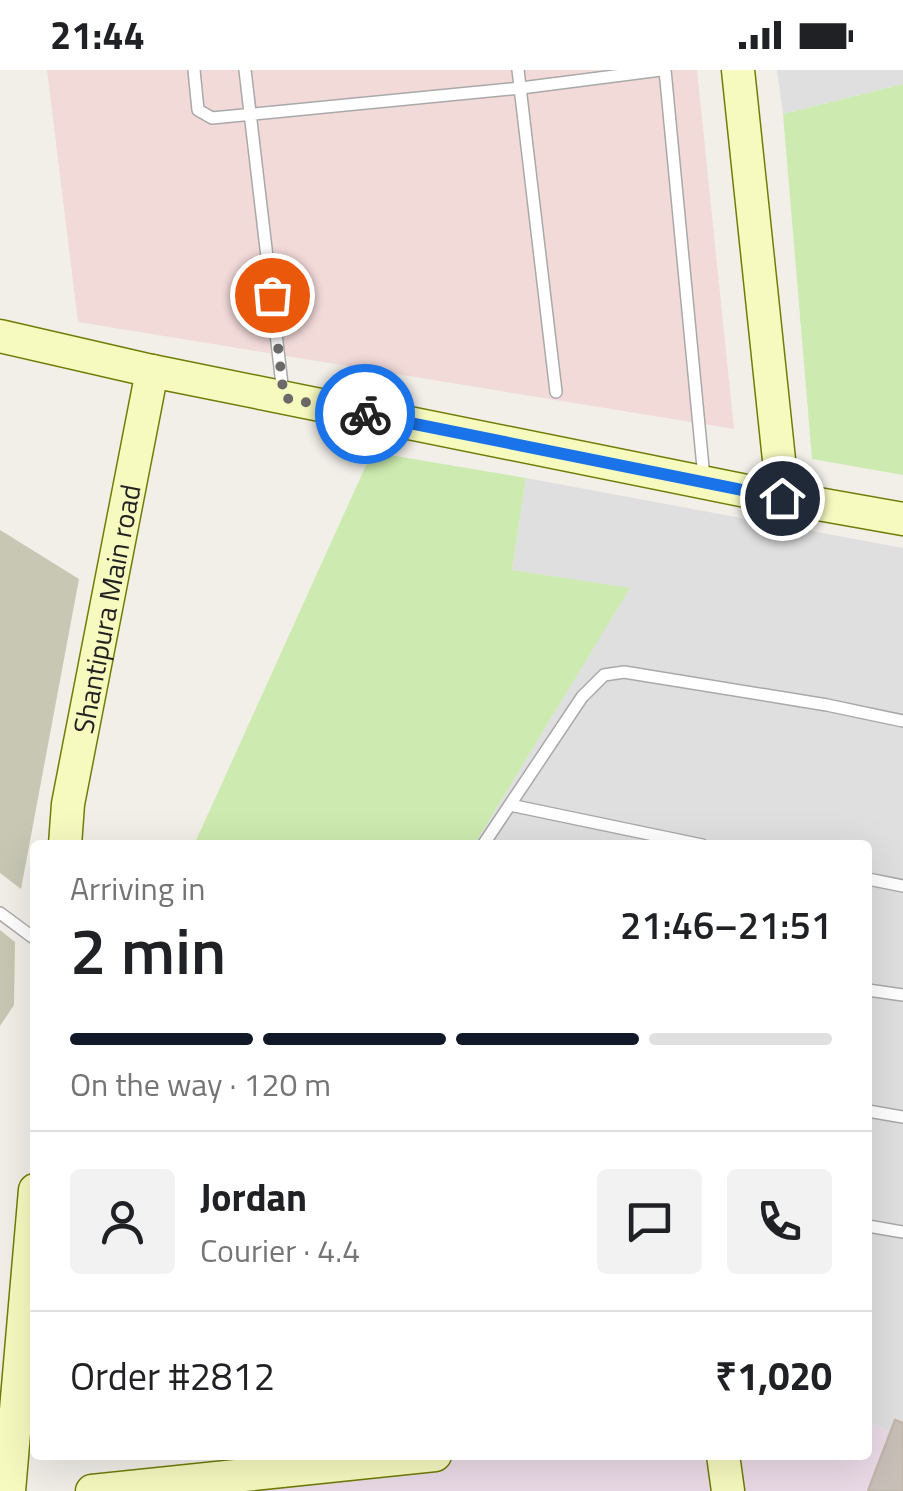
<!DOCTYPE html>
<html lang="en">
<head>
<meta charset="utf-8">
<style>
	:root { --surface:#fff; --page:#f2f2f2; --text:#202124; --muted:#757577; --line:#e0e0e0; --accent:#111827 }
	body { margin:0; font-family:"Titillium Web",sans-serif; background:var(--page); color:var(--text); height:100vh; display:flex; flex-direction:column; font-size:38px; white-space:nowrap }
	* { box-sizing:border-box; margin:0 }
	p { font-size:32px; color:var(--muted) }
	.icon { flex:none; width:55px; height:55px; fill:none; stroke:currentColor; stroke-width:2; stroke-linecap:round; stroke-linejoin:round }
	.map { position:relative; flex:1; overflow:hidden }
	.drawer { position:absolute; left:30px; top:770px; width:842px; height:620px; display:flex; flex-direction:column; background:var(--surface); border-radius:10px; box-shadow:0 10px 40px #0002 }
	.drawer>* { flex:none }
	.pin { position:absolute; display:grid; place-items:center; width:85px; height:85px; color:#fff; margin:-42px; border:5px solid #fff; border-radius:50%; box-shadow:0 2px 10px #0007 }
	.courier { position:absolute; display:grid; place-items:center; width:100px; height:100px; margin:-50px; border:8px solid #1a73e8; border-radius:50%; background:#fff; color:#222; box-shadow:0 2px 12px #0007 }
	.head em { font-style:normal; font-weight:600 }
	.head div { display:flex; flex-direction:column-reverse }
	.head { display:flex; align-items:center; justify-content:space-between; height:170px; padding:0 40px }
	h1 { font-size:65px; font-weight:600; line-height:75px }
	.bar { display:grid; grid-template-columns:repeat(4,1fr); gap:15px 10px; align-content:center; height:120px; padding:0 40px }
	.bar i { height:12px; border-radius:8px; background:var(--line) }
	.bar .current { background:var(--accent) }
	.bar p { grid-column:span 4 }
	.line { display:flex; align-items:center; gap:25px; padding:0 40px; border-top:2px solid var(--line) }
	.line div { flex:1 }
	.round { display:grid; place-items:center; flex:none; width:105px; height:105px; border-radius:10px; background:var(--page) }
	.status { display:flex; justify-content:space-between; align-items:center; height:70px; padding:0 50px; background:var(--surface); direction:ltr }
	.status svg { height:28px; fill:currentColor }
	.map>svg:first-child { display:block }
</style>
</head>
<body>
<div class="status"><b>21:44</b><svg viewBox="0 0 49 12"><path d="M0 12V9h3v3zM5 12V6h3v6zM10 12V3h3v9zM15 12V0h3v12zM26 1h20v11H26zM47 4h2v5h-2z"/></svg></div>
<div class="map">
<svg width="903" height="1421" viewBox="0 0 903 1421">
	<rect width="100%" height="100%" fill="#f2efe9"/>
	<path fill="#e0dfdf" d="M 777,0 L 903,0 L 903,14 L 783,44 Z
		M 526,408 L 903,478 L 903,1365 L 868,1353 L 868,775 L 474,775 L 629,519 L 512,500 Z"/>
	<path fill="#f2dad9" d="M 47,0 L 697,0 L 734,359 L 78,252 Z"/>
	<path fill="#ebdbe8" d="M 868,1353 L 903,1365 L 903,1421 L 247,1421 L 238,1385 L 868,1385 Z"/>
	<path fill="#c7c7b4" d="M 0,460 L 79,509 L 21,819 L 0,803 Z
		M 0,860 L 15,872 L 14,935 L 0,956 Z"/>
	<path fill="#cdebb0" d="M 903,14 L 903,405 L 812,389 L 783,44 Z
		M 372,382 L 526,408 L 512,500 L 630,518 L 474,775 L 194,775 Z"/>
	<path fill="#c7bfb8" stroke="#c4b6ab" stroke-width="2.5" d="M 895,1350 L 903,1353 L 903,1421 L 868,1421 Z"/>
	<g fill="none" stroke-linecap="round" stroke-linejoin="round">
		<g stroke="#a9a9a9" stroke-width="14">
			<path id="lane" d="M 194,0 L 198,40 L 212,48 L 521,18 L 661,0
				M 245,0 L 283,323
				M 518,0 L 556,322
				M 665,0 L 704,408
				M 510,735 L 702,775
				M 483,775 L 582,627 L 604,605 L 624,602 L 827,635 L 903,651
				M 868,809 L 903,816
				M 0,843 L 35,869
				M 868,920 L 903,925
				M 868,1041 L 903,1047
				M 868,1156 L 903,1162"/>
		</g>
		<g stroke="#707d05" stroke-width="35">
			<g id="secondary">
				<path d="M 738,0 L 783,428"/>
				<path d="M 0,266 L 152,301 L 756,423 L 903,449"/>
				<path id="s1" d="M 65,775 L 68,734 L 152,301"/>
				<path d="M 723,1385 L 728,1421"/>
				<path d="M 9,1421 L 35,1120"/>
				<path d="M 92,1421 L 435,1385"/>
			</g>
		</g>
		<use href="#lane" stroke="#fff" stroke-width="11"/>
		<use href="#secondary" stroke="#f7fabf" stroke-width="32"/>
	</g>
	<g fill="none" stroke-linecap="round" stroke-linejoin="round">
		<path stroke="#6b6a68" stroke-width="10" stroke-dasharray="0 18" d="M 272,225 L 284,328 L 365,344"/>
		<path stroke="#1a73e8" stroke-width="12" d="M 365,344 L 782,428"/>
	</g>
	<g text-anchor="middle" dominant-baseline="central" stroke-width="8" stroke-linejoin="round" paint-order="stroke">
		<g font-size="28" fill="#222" stroke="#fff">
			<text stroke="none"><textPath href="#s1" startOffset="240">Shantipura Main road</textPath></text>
		</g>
	</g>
</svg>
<div class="pin" style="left:272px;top:225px;background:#ea580c"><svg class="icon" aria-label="bag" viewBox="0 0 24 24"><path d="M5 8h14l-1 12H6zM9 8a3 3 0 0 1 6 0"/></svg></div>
<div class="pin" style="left:782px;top:428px;background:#1f2937"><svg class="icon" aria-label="home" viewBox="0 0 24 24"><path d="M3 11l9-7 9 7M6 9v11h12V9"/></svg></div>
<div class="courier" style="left:365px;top:344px"><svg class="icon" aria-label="bike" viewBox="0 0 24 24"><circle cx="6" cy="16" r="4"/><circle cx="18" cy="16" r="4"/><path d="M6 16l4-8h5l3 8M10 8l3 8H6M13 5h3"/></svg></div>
<section class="drawer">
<div class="head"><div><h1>2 min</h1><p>Arriving in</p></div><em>21:46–21:51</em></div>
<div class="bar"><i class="current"></i><i class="current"></i><i class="current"></i><i></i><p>On the way · 120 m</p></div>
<div class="line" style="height:180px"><a class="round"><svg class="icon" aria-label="person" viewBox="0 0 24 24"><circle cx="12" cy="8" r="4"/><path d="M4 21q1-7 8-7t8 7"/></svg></a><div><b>Jordan</b><p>Courier · 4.4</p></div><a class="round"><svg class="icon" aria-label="chat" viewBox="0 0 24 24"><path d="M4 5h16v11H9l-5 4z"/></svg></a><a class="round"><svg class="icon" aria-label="phone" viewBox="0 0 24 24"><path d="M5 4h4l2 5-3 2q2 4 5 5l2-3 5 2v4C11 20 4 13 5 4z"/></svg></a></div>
<div class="line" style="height:130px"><div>Order #2812</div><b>₹1,020</b></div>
</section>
</div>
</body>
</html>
